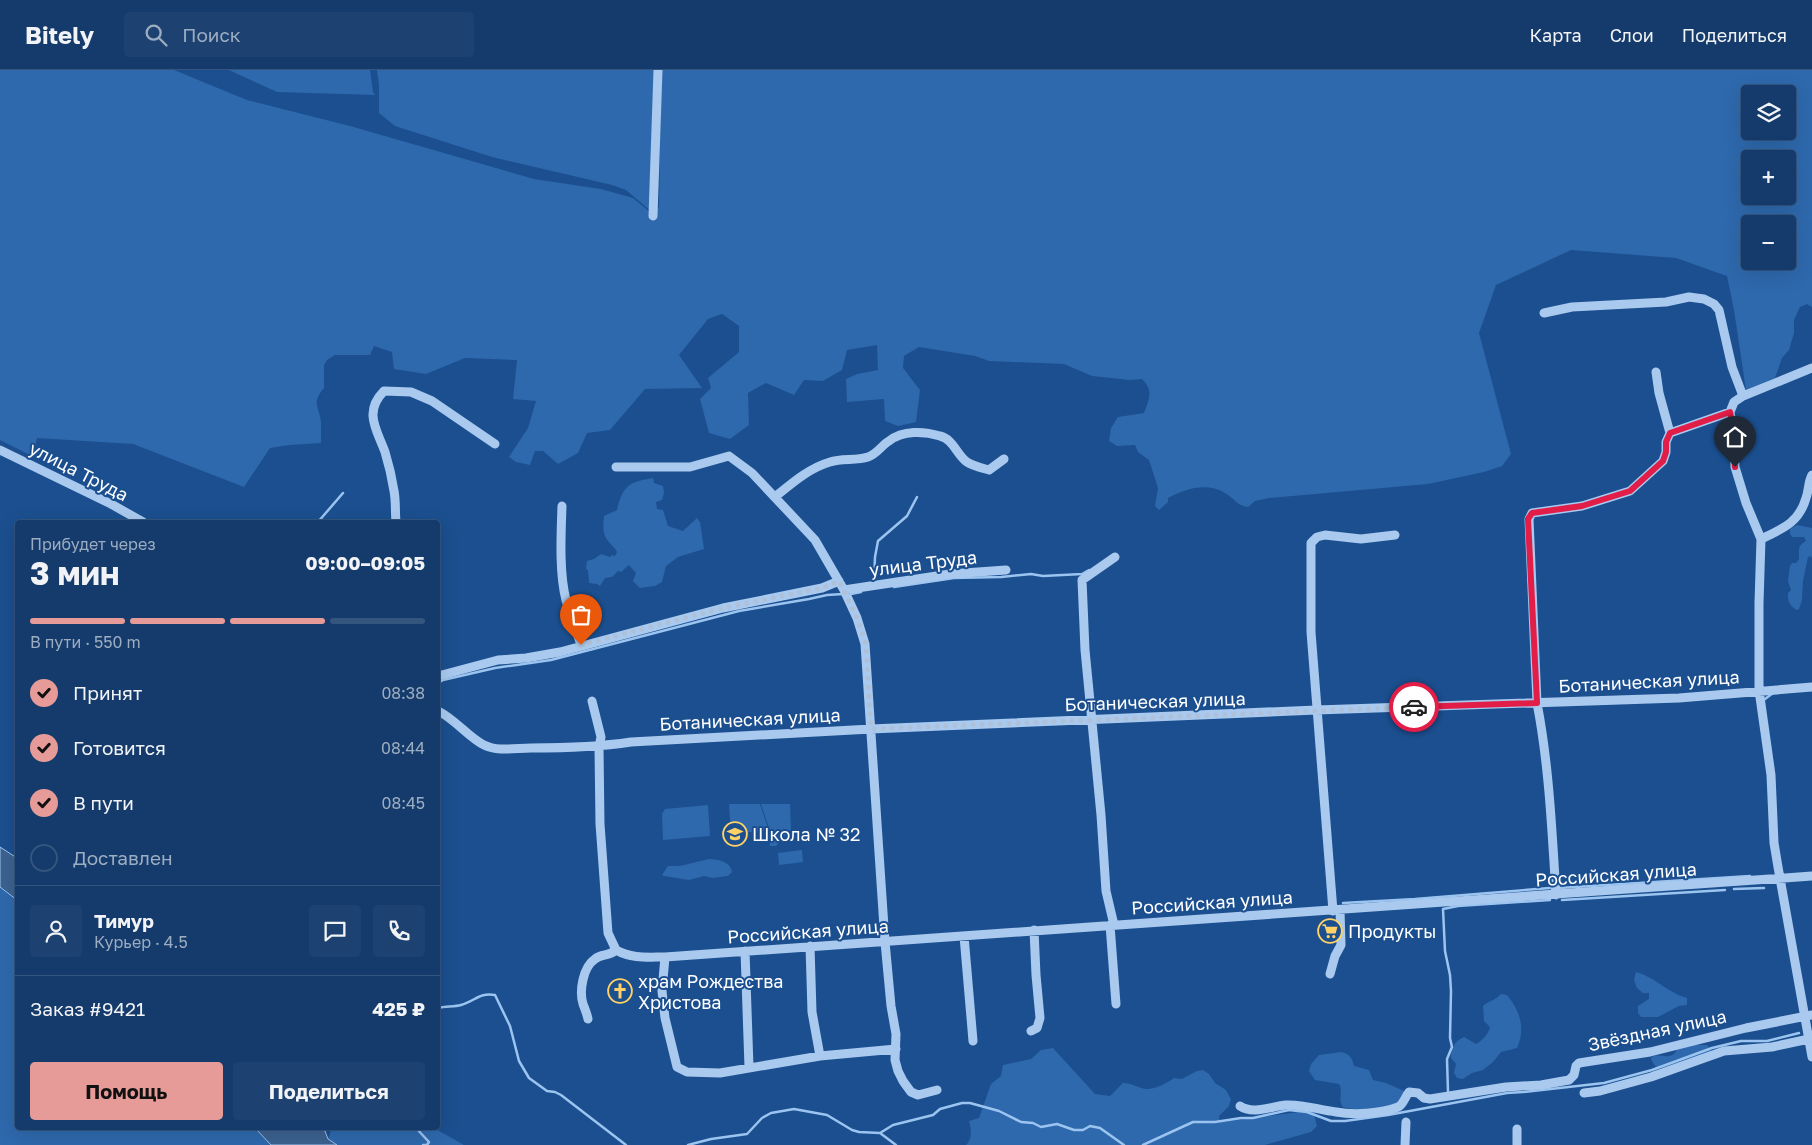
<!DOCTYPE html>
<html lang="ru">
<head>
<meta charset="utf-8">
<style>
	:root { --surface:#143b6b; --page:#1d4271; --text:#f1f3f6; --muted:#9dadc1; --line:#33557e; --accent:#e69b98 }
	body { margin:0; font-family:"Golos Text",sans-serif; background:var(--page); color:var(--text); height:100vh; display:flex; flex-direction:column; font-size:19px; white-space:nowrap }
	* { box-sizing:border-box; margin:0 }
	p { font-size:16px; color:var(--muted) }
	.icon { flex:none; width:28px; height:28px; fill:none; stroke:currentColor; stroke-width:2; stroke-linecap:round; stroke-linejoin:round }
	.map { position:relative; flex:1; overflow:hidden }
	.side { position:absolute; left:15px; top:450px; width:425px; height:610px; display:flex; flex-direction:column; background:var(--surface); border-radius:5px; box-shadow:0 5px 20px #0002,0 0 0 1px var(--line) }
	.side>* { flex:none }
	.fabs { position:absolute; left:1741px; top:15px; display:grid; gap:10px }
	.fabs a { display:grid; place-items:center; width:55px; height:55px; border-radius:5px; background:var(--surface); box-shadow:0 5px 20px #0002,0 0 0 1px var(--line); font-size:25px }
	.pin { position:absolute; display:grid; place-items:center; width:42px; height:42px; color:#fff; margin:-51px -21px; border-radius:50% 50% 50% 0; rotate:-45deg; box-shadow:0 0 5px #0007 }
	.pin .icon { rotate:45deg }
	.courier { position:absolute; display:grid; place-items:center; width:50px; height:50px; margin:-25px; border:4px solid #e11d48; border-radius:50%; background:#fff; color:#222; box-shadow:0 1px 6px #0007 }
	.overview em { font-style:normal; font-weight:700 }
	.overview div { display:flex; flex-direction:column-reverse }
	.overview { display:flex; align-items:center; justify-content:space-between; height:85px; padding:0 15px }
	h1 { font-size:32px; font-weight:700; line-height:38px }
	.bar { display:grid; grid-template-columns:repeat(4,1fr); gap:8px 5px; align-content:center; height:60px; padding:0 15px }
	.bar i { height:6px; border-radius:4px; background:var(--line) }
	.bar .active { background:var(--accent) }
	.bar p { grid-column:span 4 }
	.line { display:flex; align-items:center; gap:12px; padding:0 15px; border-top:1px solid var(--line) }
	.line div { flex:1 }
	.round { display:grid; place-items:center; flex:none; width:52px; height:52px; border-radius:5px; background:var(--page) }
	ol { padding:0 15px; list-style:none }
	li { display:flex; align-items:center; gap:15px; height:55px }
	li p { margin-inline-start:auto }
	li .icon { padding:5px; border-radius:50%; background:var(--accent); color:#111; stroke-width:4 }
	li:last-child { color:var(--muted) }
	li i { width:28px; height:28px; border:2px solid var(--line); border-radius:50% }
	.primary-button { display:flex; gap:10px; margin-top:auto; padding:10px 15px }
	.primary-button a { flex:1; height:58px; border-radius:5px; background:var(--accent); color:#111; font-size:20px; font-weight:700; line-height:58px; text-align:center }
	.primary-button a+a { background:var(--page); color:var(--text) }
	header { display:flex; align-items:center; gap:30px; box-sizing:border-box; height:70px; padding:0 25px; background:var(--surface); border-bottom:1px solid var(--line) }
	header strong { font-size:24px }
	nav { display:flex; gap:28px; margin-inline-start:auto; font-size:18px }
	.search { width:350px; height:45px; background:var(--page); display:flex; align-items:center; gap:12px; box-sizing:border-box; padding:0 18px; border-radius:5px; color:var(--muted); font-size:19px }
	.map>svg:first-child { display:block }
</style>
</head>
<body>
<header>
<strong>Bitely</strong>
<div class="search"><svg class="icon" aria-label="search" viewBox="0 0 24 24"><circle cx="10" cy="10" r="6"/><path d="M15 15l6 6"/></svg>Поиск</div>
<nav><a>Карта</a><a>Слои</a><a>Поделиться</a></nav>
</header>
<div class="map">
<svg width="1812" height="1075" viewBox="0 0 1812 1075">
	<rect width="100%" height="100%" fill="#1b4f8f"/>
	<path fill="#2e69ad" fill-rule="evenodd" d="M 0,0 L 174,0 L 247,30 L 350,56 L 534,109 L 601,119 L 633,128 L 651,143 L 652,142 L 626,120 L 612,115 L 492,87 L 395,56 L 379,43 L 379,15 L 377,0 L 655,0 L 654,141 L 659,137 L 661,0 L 1812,0 L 1812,237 L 1807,234 L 1800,237 L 1794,250 L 1794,263 L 1789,280 L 1782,288 L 1775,308 L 1746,320 L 1734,240 L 1727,206 L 1676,188 L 1571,180 L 1496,215 L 1479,263 L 1511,384 L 1502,396 L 1484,402 L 1428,414 L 1269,428 L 1255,431 L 1248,437 C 1237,436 1234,428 1225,423 C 1206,412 1186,419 1168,428 L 1168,432 L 1159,440 L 1155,436 L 1158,418 L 1149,390 L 1138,382 L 1135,375 L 1117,376 L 1109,371 L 1111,358 L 1118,347 L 1144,343 C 1149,329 1154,321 1142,309 L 1130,310 L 1092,306 L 1064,294 L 989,291 L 975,286 L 919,277 L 904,286 L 903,298 L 920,320 L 916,352 L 898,356 L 885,351 L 884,329 L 847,332 L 846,309 L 857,304 L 878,300 L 877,275 L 847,280 L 842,300 L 823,311 L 804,310 L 794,325 L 766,313 L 748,323 L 749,355 L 730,369 L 709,363 L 700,329 L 711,318 L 708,308 L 739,282 L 739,256 L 722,244 L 708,249 L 679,285 L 702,318 L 645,319 L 610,360 L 587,363 L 578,383 L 558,394 L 543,381 L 535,381 L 530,395 L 516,392 L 509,387 L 528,358 L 536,331 L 513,329 L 517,290 L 465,288 L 426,304 L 394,299 L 392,282 L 374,276 L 370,285 L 335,285 L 327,290 L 324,295 L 324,318 C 311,333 319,336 321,352 C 321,359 321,366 321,373 L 290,375 L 270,378 L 244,417 L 133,374 L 37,368 L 32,386 L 0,370 ZM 1750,24 L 1788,24 L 1788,61 L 1750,61 ZM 1750,89 L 1788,89 L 1788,126 L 1750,126 ZM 1750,154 L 1788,154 L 1788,191 L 1750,191 Z
		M 229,0 L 370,0 L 373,22 L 375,25 L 277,22 Z
		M 653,408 L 654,413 L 663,416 L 664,423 L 662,430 L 656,432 L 657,439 L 663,440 L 668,456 L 683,461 L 697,448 L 700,452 L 704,479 L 678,487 L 666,496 L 662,512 L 655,516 L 640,518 L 633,511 L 636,503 L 629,495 L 621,502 L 618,501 L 612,507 L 605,508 L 600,516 L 597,514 L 589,513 L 588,500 L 586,499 L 587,491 L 594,489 L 601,484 L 610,487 L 612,485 L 615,486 L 617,482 C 615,478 612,476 609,472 C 602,464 603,456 604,446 L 617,440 C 623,415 629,412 653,408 Z
		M 1797,455 L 1812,458 L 1812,489 L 1811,486 L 1808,487 L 1803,511 L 1802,530 L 1799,539 L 1797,540 C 1790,537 1787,530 1788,523 L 1791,520 L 1788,511 L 1790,496 L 1792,493 L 1796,493 L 1799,489 C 1799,480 1797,476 1806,471 L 1804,467 L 1792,467 L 1790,464 L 1790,459 Z
		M 729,734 L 760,734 L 769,761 L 731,763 Z
		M 761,734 L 790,734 L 791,759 L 776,776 L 770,776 L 769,758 Z
		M 708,735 L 710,766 L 663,770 L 662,744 L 665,739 Z
		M 802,780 L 803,792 L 779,795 L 778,783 Z
		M 709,789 C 718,789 731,792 732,802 L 728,806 L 712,808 L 704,806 L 689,810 L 664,806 L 662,805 L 668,796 L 680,796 Z
		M 0,817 L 17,830 L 18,1058 L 255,1058 L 271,1075 L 0,1075 Z
		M 1636,902 C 1655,907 1668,923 1687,928 L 1687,935 L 1679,936 L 1658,947 L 1641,947 L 1638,943 L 1638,936 L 1649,929 L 1649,923 L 1643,923 L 1637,918 L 1634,910 Z
		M 1501,924 L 1507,925 C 1520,941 1526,958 1517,978 L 1501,982 L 1493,992 L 1483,1000 L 1472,1003 L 1463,1009 L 1457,1008 L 1454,1003 L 1456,994 L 1451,988 C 1451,979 1455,970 1464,967 L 1476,974 C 1482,971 1489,963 1490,957 L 1484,951 L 1483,936 C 1489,931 1496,930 1501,924 Z
		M 1687,975 L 1707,975 L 1711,979 L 1711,981 L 1689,990 L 1662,998 C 1655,998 1653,994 1651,988 L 1653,986 C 1662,984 1672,991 1677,979 Z
		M 1053,978 L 1095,1024 L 1110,1026 L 1123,1013 C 1133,1013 1139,1019 1147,1019 C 1156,1019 1167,1013 1174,1008 L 1182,1009 L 1197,1001 L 1203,1000 L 1209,1004 L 1215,1013 L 1226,1020 L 1231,1029 L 1229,1036 L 1219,1046 L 1220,1052 L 1299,1042 L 1304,1038 L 1313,1041 L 1317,1056 L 1311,1062 L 1265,1075 L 966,1075 C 973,1068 971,1059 969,1051 L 979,1048 L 991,1014 L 1001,1006 L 1003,995 L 1031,989 L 1041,980 Z
		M 1341,982 C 1350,984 1352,988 1354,996 L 1369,1000 L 1373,1010 L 1386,1013 L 1404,1021 L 1407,1030 C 1395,1039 1358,1042 1343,1037 C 1337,1030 1344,1021 1339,1014 L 1315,1010 L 1309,1001 L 1311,994 L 1319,985 Z
		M 332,1058 L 434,1058 L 464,1075 L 337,1075 L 328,1069 Z"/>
	<path fill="#3c6290" stroke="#9cc4f0" d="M 0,777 L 17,788 L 17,830 L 0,817 Z
		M 255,1058 C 276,1057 305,1054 325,1061 L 328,1069 L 337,1075 L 271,1075 Z"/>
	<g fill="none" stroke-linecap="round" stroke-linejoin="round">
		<path stroke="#9cc4f0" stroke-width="2.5" d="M 318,452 L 343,423
			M 874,510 L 875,487 L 878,471 L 907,446 L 917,427
			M 894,517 L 954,508 L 1001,507 L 1031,504 L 1043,506 L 1082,504 L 1089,500
			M 851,524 L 861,522
			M 438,613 L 443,610 L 495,598 L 551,590 L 739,541 L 809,529 L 827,525 L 843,524
			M 1765,629 L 1773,623
			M 1559,818 L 1750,806
			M 1734,819 L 1764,818
			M 1562,830 L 1725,820
			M 1343,833 L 1415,829 L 1550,818
			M 438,938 C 446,936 454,937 461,935 C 475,931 480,922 495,925 L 510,956 L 519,991 L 529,1008 L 547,1021 L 555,1022 L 561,1025 L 626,1075
			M 1448,1022 L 1447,989 L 1452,977 L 1450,968 L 1451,921 L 1450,905 L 1445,881 L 1443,839 L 1458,836 L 1550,830
			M 416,1058 L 429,1072 L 427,1075 L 423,1075
			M 880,1063 L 896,1075
			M 688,1075 L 711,1069 L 747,1064 L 762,1048 L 771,1043 L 794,1039 L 827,1045 L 852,1060 L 859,1062 L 880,1063 L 893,1055 L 933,1045 L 940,1039 L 962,1033 L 970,1033 L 999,1041 L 1021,1052 L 1033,1053 L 1041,1057 L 1057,1054 L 1074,1060 L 1083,1060 L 1090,1056 L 1100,1058 L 1124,1075
			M 1143,1075 L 1193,1052 L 1215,1052 L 1241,1048 L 1253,1048 L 1289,1040 L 1307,1042 L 1331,1051 L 1345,1051 L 1388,1045 L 1507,1023 L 1523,1022 L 1604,1013 L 1652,1000 L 1712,978 L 1741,971 L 1767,971 L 1799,963"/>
		<path stroke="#a9c9ee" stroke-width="9" d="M 653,146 L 658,0
			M 1544,243 L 1572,237 L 1666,232 L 1689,227 L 1704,229 L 1714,234 L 1719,240 L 1732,297 L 1743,326
			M 1812,298 L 1743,326 L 1734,332 L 1730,342 L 1733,359 L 1735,397 L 1746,433 L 1761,469 L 1759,533 L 1759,620 L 1771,705 L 1774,773 L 1778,797 L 1812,987
			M 1656,302 L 1659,323 L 1670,363
			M 0,380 L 111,434 L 143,452
			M 616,397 L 690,397 L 729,386 L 752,403 L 815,470 L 844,520 L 857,548 L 865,574 L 885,872 L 891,936 L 896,964 L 895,990 L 898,1001 L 903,1011 L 911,1022 L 918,1025 L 937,1020
			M 775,427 C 791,414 809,398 830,392 C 842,388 856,391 868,387 C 877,384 881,376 889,371 C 903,360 924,361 940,366 C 953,369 957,385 967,392 C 973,396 982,398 989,400 L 1004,389
			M 562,436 C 561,465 559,503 566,530 C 570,545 576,560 581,575
			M 396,452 C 395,442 396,431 394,421 C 392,408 389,395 385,382 C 377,360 363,342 384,321 L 411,322 L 432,331 L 495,374
			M 1761,469 C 1782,459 1799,453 1806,428 C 1809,420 1808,412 1812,405
			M 844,520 L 950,504 L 1006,500
			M 438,606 L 498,590 L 526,588 L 560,582 L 723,538 L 822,518 L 839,511
			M 592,631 L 601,667 L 599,677 L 600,754 L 608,863 L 616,880
			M 438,641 C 455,649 469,668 484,675 C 498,682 516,678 531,678 C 565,678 598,677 631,672 L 871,659 L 1316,640 L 1679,628 L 1812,617
			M 1556,825 C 1552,761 1549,695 1537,633 L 1529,449 L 1532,443 L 1582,436 L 1630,421 L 1663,391 L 1666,382 L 1666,372 L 1670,363 L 1730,342
			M 1333,841 L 1311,562 L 1311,473 L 1317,467 L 1325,465 L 1361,469 L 1395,465
			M 1110,855 L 1116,934
			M 1114,855 L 1106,821 L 1101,745 L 1085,580 L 1082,510 L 1115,487
			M 964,866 L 973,971
			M 810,876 L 812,942 L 820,986
			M 616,880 C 632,889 648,887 665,887 L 1812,806
			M 745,881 L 749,997
			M 665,887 L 662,921 L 665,948 L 677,997 L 687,1002 L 720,1003 L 820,986 L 896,979
			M 1330,904 L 1335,886 L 1341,875 L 1340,840
			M 588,949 C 587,944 585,939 583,934 C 579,921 583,897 595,889 C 602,883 608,887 616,880
			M 1031,961 L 1037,958 L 1040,948 L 1036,905 L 1034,860
			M 1584,1023 L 1600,1021 L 1651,1007 L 1724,981 L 1772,977 L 1809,969
			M 1240,1036 C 1253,1045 1272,1036 1286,1035 C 1303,1034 1319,1040 1336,1042 C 1353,1045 1381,1044 1398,1037 C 1403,1035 1405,1027 1409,1022 L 1418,1023 L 1424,1028 L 1430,1029 L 1506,1017 L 1541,1015 L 1569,1010 L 1574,1005 L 1576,996 L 1579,993 L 1650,982 L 1746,958 L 1812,945
			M 1405,1075 L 1406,1052
			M 1517,1075 L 1517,1059"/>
	</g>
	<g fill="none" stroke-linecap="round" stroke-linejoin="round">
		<path stroke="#afc1d8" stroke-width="5" stroke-dasharray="0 9" d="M 581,575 L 723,538 L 822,518 L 839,511 L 857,548 L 866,574 L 871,659 L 1414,637"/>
		<path stroke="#e11d48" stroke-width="6" d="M 1414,637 L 1537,633 L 1528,449 L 1532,443 L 1582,436 L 1630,421 L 1663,391 L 1666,382 L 1666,372 L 1670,363 L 1730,342 L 1733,359 L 1735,397"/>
	</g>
	<defs>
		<g id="school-ring" transform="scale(1.25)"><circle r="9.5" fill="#1b4f8f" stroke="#ffd166" stroke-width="1.5"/><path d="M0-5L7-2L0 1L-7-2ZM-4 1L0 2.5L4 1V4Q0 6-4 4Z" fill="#ffd166"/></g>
		<g id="supermarket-ring" transform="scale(1.25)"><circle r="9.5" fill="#1b4f8f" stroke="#ffd166" stroke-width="1.5"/><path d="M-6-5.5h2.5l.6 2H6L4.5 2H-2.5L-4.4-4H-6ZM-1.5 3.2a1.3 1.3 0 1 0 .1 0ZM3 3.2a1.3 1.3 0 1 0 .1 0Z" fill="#ffd166"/></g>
		<g id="church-ring" transform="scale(1.25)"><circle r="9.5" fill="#1b4f8f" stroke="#ffd166" stroke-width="1.5"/><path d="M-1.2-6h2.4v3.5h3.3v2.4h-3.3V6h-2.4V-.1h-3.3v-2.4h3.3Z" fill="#ffd166"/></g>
	</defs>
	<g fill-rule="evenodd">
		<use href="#school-ring" x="735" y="764"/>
		<use href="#supermarket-ring" x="1330" y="861"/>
		<use href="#church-ring" x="620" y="921"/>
	</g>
	<g text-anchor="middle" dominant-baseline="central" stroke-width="4" stroke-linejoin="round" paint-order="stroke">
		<g font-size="18" fill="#fff" stroke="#1b4f8f">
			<text transform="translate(79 401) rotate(27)">улица Труда</text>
			<text transform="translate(923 493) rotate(-7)">улица Труда</text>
			<text transform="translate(1649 611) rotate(-3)">Ботаническая улица</text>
			<text transform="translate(1155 631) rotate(-2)">Ботаническая улица</text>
			<text transform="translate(750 649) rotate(-3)">Ботаническая улица</text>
			<text transform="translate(1616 804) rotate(-4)">Российская улица</text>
			<text transform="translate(1212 832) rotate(-4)">Российская улица</text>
			<text transform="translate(808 861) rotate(-4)">Российская улица</text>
			<text transform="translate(1657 960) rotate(-12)">Звёздная улица</text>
		</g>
		<g font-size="18" fill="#fff" stroke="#1b4f8f" text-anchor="start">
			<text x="752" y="764">Школа № 32</text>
			<text x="1348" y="861">Продукты</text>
			<text x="638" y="911">храм Рождества<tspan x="638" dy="21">Христова</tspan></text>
		</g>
	</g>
</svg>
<div class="fabs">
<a><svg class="icon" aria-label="layers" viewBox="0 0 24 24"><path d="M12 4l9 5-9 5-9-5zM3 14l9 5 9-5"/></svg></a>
<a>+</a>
<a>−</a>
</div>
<div class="pin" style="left:581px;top:575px;background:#ea580c"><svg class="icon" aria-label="bag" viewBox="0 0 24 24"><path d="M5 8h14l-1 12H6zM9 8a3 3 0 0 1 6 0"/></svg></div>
<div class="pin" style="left:1735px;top:397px;background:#1f2937"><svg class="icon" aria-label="home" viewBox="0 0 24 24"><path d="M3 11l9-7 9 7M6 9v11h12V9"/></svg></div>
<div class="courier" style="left:1414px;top:637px"><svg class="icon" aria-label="car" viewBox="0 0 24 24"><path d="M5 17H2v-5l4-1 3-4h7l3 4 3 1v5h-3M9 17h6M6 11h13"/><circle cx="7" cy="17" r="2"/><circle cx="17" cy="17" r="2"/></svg></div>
<section class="side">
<div class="overview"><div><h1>3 мин</h1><p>Прибудет через</p></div><em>09:00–09:05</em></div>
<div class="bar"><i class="active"></i><i class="active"></i><i class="active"></i><i></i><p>В пути · 550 m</p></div>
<ol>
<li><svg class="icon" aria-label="check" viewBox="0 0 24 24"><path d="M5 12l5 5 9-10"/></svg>Принят<p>08:38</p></li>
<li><svg class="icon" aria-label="check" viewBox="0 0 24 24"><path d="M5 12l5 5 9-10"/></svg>Готовится<p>08:44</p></li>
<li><svg class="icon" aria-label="check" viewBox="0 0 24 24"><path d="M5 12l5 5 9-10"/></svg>В пути<p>08:45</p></li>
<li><i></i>Доставлен</li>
</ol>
<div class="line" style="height:90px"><a class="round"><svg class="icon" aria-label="person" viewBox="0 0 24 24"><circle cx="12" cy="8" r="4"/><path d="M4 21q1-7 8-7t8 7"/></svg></a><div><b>Тимур</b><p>Курьер · 4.5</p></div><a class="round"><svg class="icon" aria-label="chat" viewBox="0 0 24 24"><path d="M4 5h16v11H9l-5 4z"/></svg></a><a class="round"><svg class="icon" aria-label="phone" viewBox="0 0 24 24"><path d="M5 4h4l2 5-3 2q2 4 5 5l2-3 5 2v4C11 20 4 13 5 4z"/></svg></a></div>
<div class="line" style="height:65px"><div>Заказ #9421</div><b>425 ₽</b></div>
<div class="primary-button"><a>Помощь</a><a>Поделиться</a></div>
</section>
</div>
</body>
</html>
